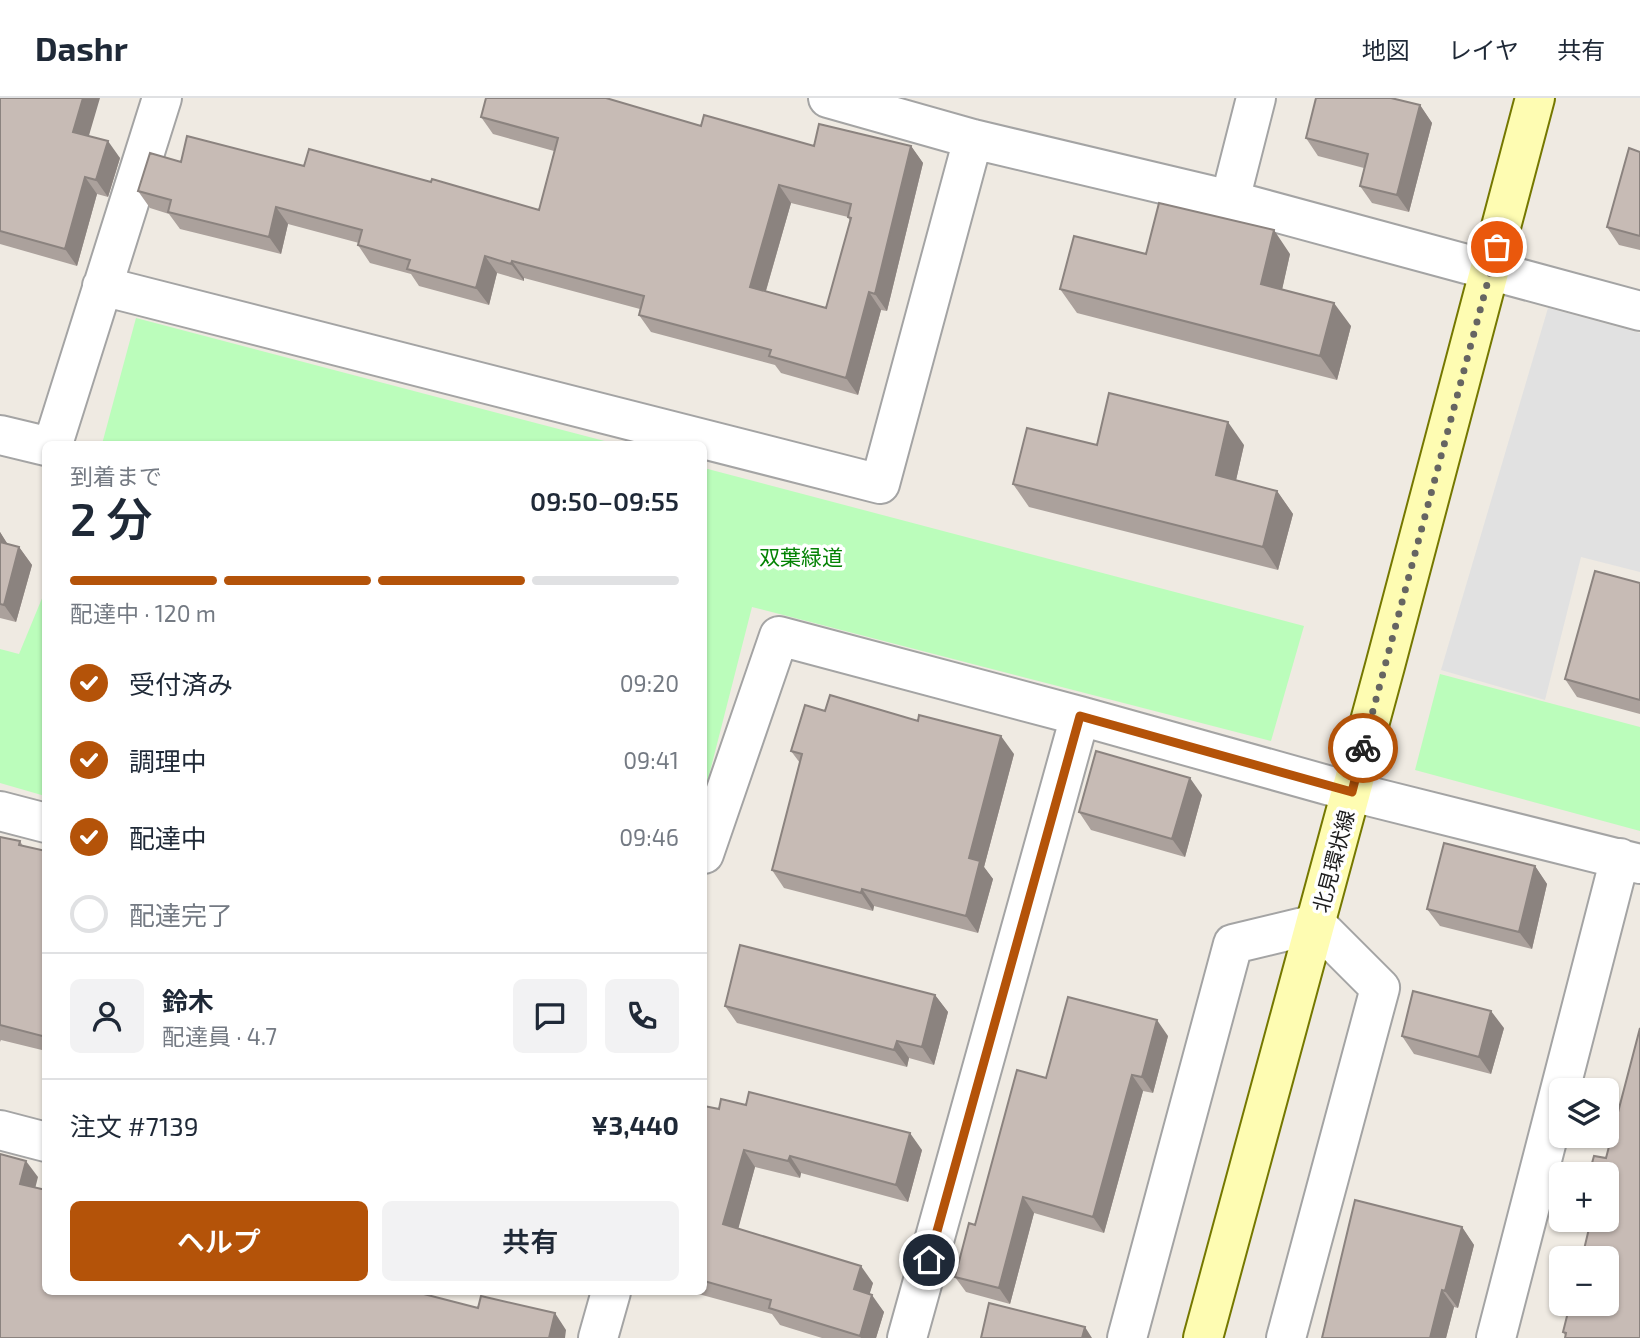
<!DOCTYPE html>
<html lang="ja">
<head>
<meta charset="utf-8">
<style>
	:root { --surface:#fff; --page:#f2f2f3; --text:#1f2937; --muted:#747a83; --line:#e0e1e3; --accent:#b45309 }
	body { margin:0; font-family:"Exo 2","Noto Sans JP",sans-serif; background:var(--page); color:var(--text); height:100vh; display:flex; flex-direction:column; font-size:26px; white-space:nowrap }
	* { box-sizing:border-box; margin:0 }
	p { font-size:23px; color:var(--muted) }
	.icon { flex:none; width:38px; height:38px; fill:none; stroke:currentColor; stroke-width:2; stroke-linecap:round; stroke-linejoin:round }
	.map { position:relative; flex:1; overflow:hidden }
	.sheet { position:absolute; left:42px; top:343px; width:665px; height:854px; display:flex; flex-direction:column; background:var(--surface); border-radius:10px; box-shadow:0 2px 5px #0004 }
	.sheet>* { flex:none }
	.fabs { position:absolute; left:1549px; top:980px; display:grid; gap:14px }
	.fabs a { display:grid; place-items:center; width:70px; height:70px; border-radius:10px; background:var(--surface); box-shadow:0 2px 5px #0004; font-size:35px }
	.pin { position:absolute; display:grid; place-items:center; width:60px; height:60px; color:#fff; margin:-30px; border:4px solid #fff; border-radius:50%; box-shadow:0 2px 7px #0007 }
	.courier { position:absolute; display:grid; place-items:center; width:70px; height:70px; margin:-35px; border:5px solid #b45309; border-radius:50%; background:#fff; color:#222; box-shadow:0 2px 9px #0007 }
	.summary em { font-style:normal; font-weight:600 }
	.summary div { display:flex; flex-direction:column-reverse }
	.summary { display:flex; align-items:center; justify-content:space-between; height:119px; padding:0 28px }
	h1 { font-size:46px; font-weight:600; line-height:52px }
	.bar { display:grid; grid-template-columns:repeat(4,1fr); gap:10px 7px; align-content:center; height:84px; padding:0 28px }
	.bar i { height:9px; border-radius:5px; background:var(--line) }
	.bar .current { background:var(--accent) }
	.bar p { grid-column:span 4 }
	.line { display:flex; align-items:center; gap:18px; padding:0 28px; border-top:2px solid var(--line) }
	.line div { flex:1 }
	.round { display:grid; place-items:center; flex:none; width:74px; height:74px; border-radius:10px; background:var(--page) }
	ol { padding:0 28px; list-style:none }
	li { display:flex; align-items:center; gap:21px; height:77px }
	li p { margin-inline-start:auto }
	li .icon { padding:7px; border-radius:50%; background:var(--accent); color:#fff; stroke-width:4 }
	li:last-child { color:var(--muted) }
	li i { width:38px; height:38px; border:4px solid var(--line); border-radius:50% }
	.cta { display:flex; gap:14px; margin-top:auto; padding:14px 28px }
	.cta a { flex:1; height:80px; border-radius:10px; background:var(--accent); color:#fff; font-size:28px; font-weight:600; line-height:80px; text-align:center }
	.cta a+a { background:var(--page); color:var(--text) }
	header { display:flex; align-items:center; gap:42px; box-sizing:border-box; height:98px; padding:0 35px; background:var(--surface); border-bottom:2px solid var(--line) }
	header strong { font-size:33px }
	nav { display:flex; gap:38px; margin-inline-start:auto; font-size:24px }
	.map>svg:first-child { display:block }
</style>
</head>
<body>
<header>
<strong>Dashr</strong>
<nav><a>地図</a><a>レイヤ</a><a>共有</a></nav>
</header>
<div class="map">
<svg width="1640" height="1240" viewBox="0 0 1640 1240">
	<rect width="100%" height="100%" fill="#efeae2"/>
	<path fill="#bbfdbb" d="M 136,220 L 616,346 L 102,346 Z
		M 704,370 L 1304,528 L 1271,643 L 752,509 L 704,697 Z
		M 45,493 L 45,698 L 0,685 L 0,551 L 19,556 Z
		M 1440,576 L 1640,629 L 1640,733 L 1415,672 Z"/>
	<path fill="#e1e1e1" d="M 1548,210 L 1640,235 L 1640,474 L 1581,459 L 1545,602 L 1441,572 Z"/>
	<g fill="none" stroke-linecap="round" stroke-linejoin="round">
		<g stroke="#a4a4a4" stroke-width="42">
			<path id="street" d="M 828,0 L 973,41 L 1230,102 L 1640,213
				M 1230,102 L 1256,0
				M 102,188 L 880,386 L 973,41
				M 0,337 L 46,348
				M 53,346 L 162,0
				M 0,713 L 46,725
				M 704,756 L 779,538 L 1080,618 L 1352,694 L 1640,766
				M 0,1032 L 46,1044
				M 598,1240 L 611,1194
				M 907,1240 L 1080,618
				M 1127,1240 L 1233,846 L 1316,826 L 1380,890 L 1286,1240
				M 1496,1240 L 1620,760"/>
		</g>
		<g stroke="#757800" stroke-width="42">
			<path id="secondary" d="M 1203,1240 L 1385,568 L 1535,0"/>
		</g>
		<use href="#street" stroke="#fff" stroke-width="38"/>
		<use href="#secondary" stroke="#fefcb2" stroke-width="38"/>
	</g>
	<path fill="#aba19c" fill-rule="evenodd" d="M 0,0 L 89,38 L 120,60 L 108,99 L 97,96 L 77,168 L 0,146 Z
		M 1396,1 L 1420,7 L 1432,25 L 1409,114 L 1372,105 L 1360,88 L 1364,70 L 1318,58 L 1306,40 Z
		M 481,19 L 701,28 L 814,48 L 911,48 L 923,65 L 887,213 L 881,212 L 858,297 L 781,275 L 775,267 L 651,234 L 639,217 L 640,211 L 524,180 L 524,183 L 497,175 L 489,207 L 419,188 L 411,176 L 370,165 L 358,147 L 359,145 L 288,126 L 281,156 L 180,131 L 169,116 L 150,110 L 138,93 L 181,64 L 304,68 L 431,84 L 539,112 L 554,53 L 493,36 ZM 791,105 L 848,119 L 850,123 L 826,210 L 766,193 Z
		M 1640,54 L 1640,152 L 1619,147 L 1607,129 Z
		M 1146,156 L 1290,156 L 1282,191 L 1351,228 L 1337,282 L 1077,215 L 1060,191 Z
		M 1097,347 L 1244,347 L 1236,382 L 1277,393 L 1293,416 L 1278,472 L 1029,409 L 1013,386 Z
		M 0,434 L 7,446 L 19,449 L 32,467 L 16,524 L 0,520 Z
		M 1640,485 L 1640,616 L 1577,599 L 1565,581 Z
		M 825,613 L 1014,656 L 984,769 L 993,781 L 978,835 L 874,808 L 873,813 L 784,790 L 772,772 L 800,665 L 791,653 Z
		M 1202,697 L 1185,759 L 1091,732 L 1079,714 Z
		M 0,739 L 20,743 L 23,748 L 46,753 L 46,953 L 1,942 L 0,944 Z
		M 1535,768 L 1547,786 L 1532,851 L 1440,828 L 1427,811 Z
		M 935,897 L 948,914 L 934,967 L 909,960 L 907,969 L 737,925 L 725,908 Z
		M 1504,930 L 1491,976 L 1414,956 L 1402,938 Z
		M 1640,930 L 1640,1240 L 1565,1240 L 1565,1237 L 1563,1234 L 1570,1206 L 1606,1206 L 1606,1160 L 1582,1160 L 1589,1132 L 1582,1122 L 1606,1122 L 1606,1076 L 1589,1076 L 1594,1058 L 1606,1060 Z
		M 1168,938 L 1153,995 L 1143,993 L 1104,1135 L 1034,1115 L 1010,1206 L 966,1194 L 955,1179 L 975,1127 L 1046,980 Z
		M 704,1011 L 719,1011 L 922,1052 L 908,1104 L 801,1075 L 800,1080 L 755,1069 L 738,1130 L 873,1185 L 869,1196 L 884,1214 L 876,1240 L 822,1240 L 780,1227 L 772,1216 L 691,1194 L 704,1194 Z
		M 1462,1129 L 1474,1147 L 1458,1210 L 1454,1209 L 1446,1240 L 1322,1240 Z"/>
	<path fill="#8b837f" d="M 83,0 L 100,0 L 85,51 L 73,34 Z
		M 1420,7 L 1432,25 L 1409,114 L 1397,97 Z
		M 108,43 L 120,60 L 108,99 L 96,82 Z
		M 911,48 L 923,65 L 887,213 L 875,196 Z
		M 85,79 L 97,96 L 77,168 L 65,151 Z
		M 779,87 L 791,105 L 762,206 L 750,189 Z
		M 276,109 L 288,126 L 281,156 L 269,139 Z
		M 1274,132 L 1290,156 L 1278,210 L 1261,186 Z
		M 485,158 L 497,175 L 489,207 L 476,190 Z
		M 512,163 L 524,180 L 524,183 L 511,166 Z
		M 869,194 L 881,212 L 858,297 L 846,280 Z
		M 1334,205 L 1351,228 L 1337,282 L 1320,258 Z
		M 1228,324 L 1244,347 L 1232,400 L 1216,377 Z
		M 1277,393 L 1293,416 L 1278,472 L 1263,449 Z
		M 0,434 L 7,445 L 4,459 L 0,454 Z
		M 19,449 L 32,467 L 16,524 L 4,507 Z
		M 1001,638 L 1014,656 L 984,769 L 993,781 L 978,835 L 966,818 L 969,760 Z
		M 1190,680 L 1202,697 L 1185,759 L 1172,741 Z
		M 1535,768 L 1547,786 L 1532,851 L 1519,834 Z
		M 862,791 L 874,808 L 873,813 L 861,795 Z
		M 935,897 L 948,914 L 934,967 L 922,949 Z
		M 1491,913 L 1504,930 L 1491,976 L 1479,959 Z
		M 1157,922 L 1168,938 L 1153,995 L 1142,979 Z
		M 897,943 L 909,960 L 907,969 L 894,952 Z
		M 1132,977 L 1143,993 L 1104,1135 L 1093,1119 Z
		M 910,1035 L 922,1052 L 908,1104 L 896,1087 Z
		M 744,1052 L 755,1069 L 735,1143 L 723,1126 Z
		M 790,1058 L 801,1075 L 800,1080 L 788,1063 Z
		M 26,1063 L 38,1079 L 32,1103 L 20,1086 Z
		M 1023,1099 L 1034,1115 L 1010,1206 L 999,1190 Z
		M 1462,1129 L 1474,1147 L 1458,1210 L 1445,1193 Z
		M 861,1168 L 873,1185 L 866,1208 L 854,1191 Z
		M 1442,1192 L 1454,1209 L 1446,1240 L 1430,1240 Z
		M 872,1197 L 884,1214 L 876,1240 L 861,1240 L 860,1238 Z
		M 555,1215 L 566,1232 L 565,1240 L 549,1240 Z
		M 1085,1229 L 1092,1240 L 1082,1240 Z"/>
	<path fill="#c7bbb5" stroke="#8b837f" stroke-width="2" fill-rule="evenodd" d="M 0,0 L 83,0 L 73,34 L 108,43 L 96,82 L 85,79 L 65,151 L 0,133 Z
		M 486,0 L 606,0 L 701,28 L 704,17 L 814,48 L 819,26 L 911,48 L 875,196 L 869,194 L 846,280 L 769,258 L 771,252 L 639,217 L 644,198 L 512,163 L 511,166 L 485,158 L 476,190 L 407,171 L 410,162 L 358,147 L 362,132 L 276,109 L 269,139 L 168,114 L 171,102 L 138,93 L 150,55 L 181,64 L 187,38 L 304,68 L 309,51 L 431,84 L 432,81 L 539,112 L 558,40 L 481,19 ZM 779,87 L 851,106 L 848,119 L 851,120 L 826,210 L 750,189 Z
		M 1316,0 L 1391,0 L 1420,7 L 1397,97 L 1360,88 L 1368,56 L 1306,40 Z
		M 1629,50 L 1640,54 L 1640,138 L 1607,129 Z
		M 1159,105 L 1274,132 L 1261,186 L 1334,205 L 1320,258 L 1060,191 L 1074,138 L 1146,156 Z
		M 1109,295 L 1228,324 L 1216,377 L 1277,393 L 1263,449 L 1013,386 L 1027,330 L 1097,347 Z
		M 0,444 L 19,449 L 4,507 L 0,506 Z
		M 1595,473 L 1640,485 L 1640,602 L 1565,581 Z
		M 830,597 L 918,623 L 919,617 L 1001,638 L 969,760 L 980,763 L 966,818 L 862,791 L 861,795 L 772,772 L 802,656 L 791,653 L 805,607 L 825,613 Z
		M 1096,653 L 1190,680 L 1172,741 L 1079,714 Z
		M 0,739 L 20,743 L 19,747 L 46,753 L 46,939 L 0,927 Z
		M 1444,745 L 1535,768 L 1519,834 L 1427,811 Z
		M 740,847 L 935,897 L 922,949 L 897,943 L 894,952 L 725,908 Z
		M 1413,893 L 1491,913 L 1479,959 L 1402,938 Z
		M 1068,899 L 1157,922 L 1142,979 L 1132,977 L 1093,1119 L 1023,1099 L 999,1190 L 955,1179 L 969,1125 L 975,1127 L 1017,972 L 1046,980 Z
		M 1640,930 L 1640,1240 L 1565,1240 L 1566,1235 L 1563,1234 L 1570,1206 L 1606,1206 L 1606,1160 L 1582,1160 L 1591,1122 L 1606,1122 L 1606,1076 L 1589,1076 L 1594,1058 L 1606,1060 Z
		M 749,994 L 910,1035 L 896,1087 L 790,1058 L 788,1063 L 744,1052 L 723,1126 L 861,1168 L 854,1191 L 872,1197 L 860,1238 L 769,1210 L 771,1202 L 704,1183 L 704,1008 L 719,1011 L 721,1001 L 746,1007 Z
		M 0,1056 L 26,1063 L 20,1086 L 46,1092 L 46,1194 L 416,1194 L 478,1210 L 481,1198 L 555,1215 L 549,1240 L 0,1240 Z
		M 1355,1102 L 1462,1129 L 1445,1193 L 1442,1192 L 1430,1240 L 1322,1240 Z
		M 989,1205 L 1085,1229 L 1082,1240 L 981,1240 Z"/>
	<g fill="none" stroke-linecap="round" stroke-linejoin="round">
		<path stroke="#666562" stroke-width="7" stroke-dasharray="0 12.6" d="M 1363,650 L 1497,149"/>
		<path stroke="#b45309" stroke-width="9" d="M 929,1162 L 1080,618 L 1352,694 L 1363,650"/>
	</g>
	<g text-anchor="middle" dominant-baseline="central" stroke-width="7" stroke-linejoin="round" paint-order="stroke">
		<g font-size="21" fill="#048304" stroke="#fff">
			<text x="801" y="458">双葉緑道</text>
		</g>
		<g font-size="21" fill="#1d1d1d" stroke="#fff">
			<text transform="translate(1333 763) rotate(-75)">北見環状線</text>
		</g>
	</g>
</svg>
<div class="fabs">
<a><svg class="icon" aria-label="layers" viewBox="0 0 24 24"><path d="M12 4l9 5-9 5-9-5zM3 14l9 5 9-5"/></svg></a>
<a>+</a>
<a>−</a>
</div>
<div class="pin" style="left:1497px;top:149px;background:#ea580c"><svg class="icon" aria-label="bag" viewBox="0 0 24 24"><path d="M5 8h14l-1 12H6zM9 8a3 3 0 0 1 6 0"/></svg></div>
<div class="pin" style="left:929px;top:1162px;background:#1f2937"><svg class="icon" aria-label="home" viewBox="0 0 24 24"><path d="M3 11l9-7 9 7M6 9v11h12V9"/></svg></div>
<div class="courier" style="left:1363px;top:650px"><svg class="icon" aria-label="bike" viewBox="0 0 24 24"><circle cx="6" cy="16" r="4"/><circle cx="18" cy="16" r="4"/><path d="M6 16l4-8h5l3 8M10 8l3 8H6M13 5h3"/></svg></div>
<section class="sheet">
<div class="summary"><div><h1>2 分</h1><p>到着まで</p></div><em>09:50–09:55</em></div>
<div class="bar"><i class="current"></i><i class="current"></i><i class="current"></i><i></i><p>配達中 · 120 m</p></div>
<ol>
<li><svg class="icon" aria-label="check" viewBox="0 0 24 24"><path d="M5 12l5 5 9-10"/></svg>受付済み<p>09:20</p></li>
<li><svg class="icon" aria-label="check" viewBox="0 0 24 24"><path d="M5 12l5 5 9-10"/></svg>調理中<p>09:41</p></li>
<li><svg class="icon" aria-label="check" viewBox="0 0 24 24"><path d="M5 12l5 5 9-10"/></svg>配達中<p>09:46</p></li>
<li><i></i>配達完了</li>
</ol>
<div class="line" style="height:126px"><a class="round"><svg class="icon" aria-label="person" viewBox="0 0 24 24"><circle cx="12" cy="8" r="4"/><path d="M4 21q1-7 8-7t8 7"/></svg></a><div><b>鈴木</b><p>配達員 · 4.7</p></div><a class="round"><svg class="icon" aria-label="chat" viewBox="0 0 24 24"><path d="M4 5h16v11H9l-5 4z"/></svg></a><a class="round"><svg class="icon" aria-label="phone" viewBox="0 0 24 24"><path d="M5 4h4l2 5-3 2q2 4 5 5l2-3 5 2v4C11 20 4 13 5 4z"/></svg></a></div>
<div class="line" style="height:91px"><div>注文 #7139</div><b>¥3,440</b></div>
<div class="cta"><a>ヘルプ</a><a>共有</a></div>
</section>
</div>
</body>
</html>
